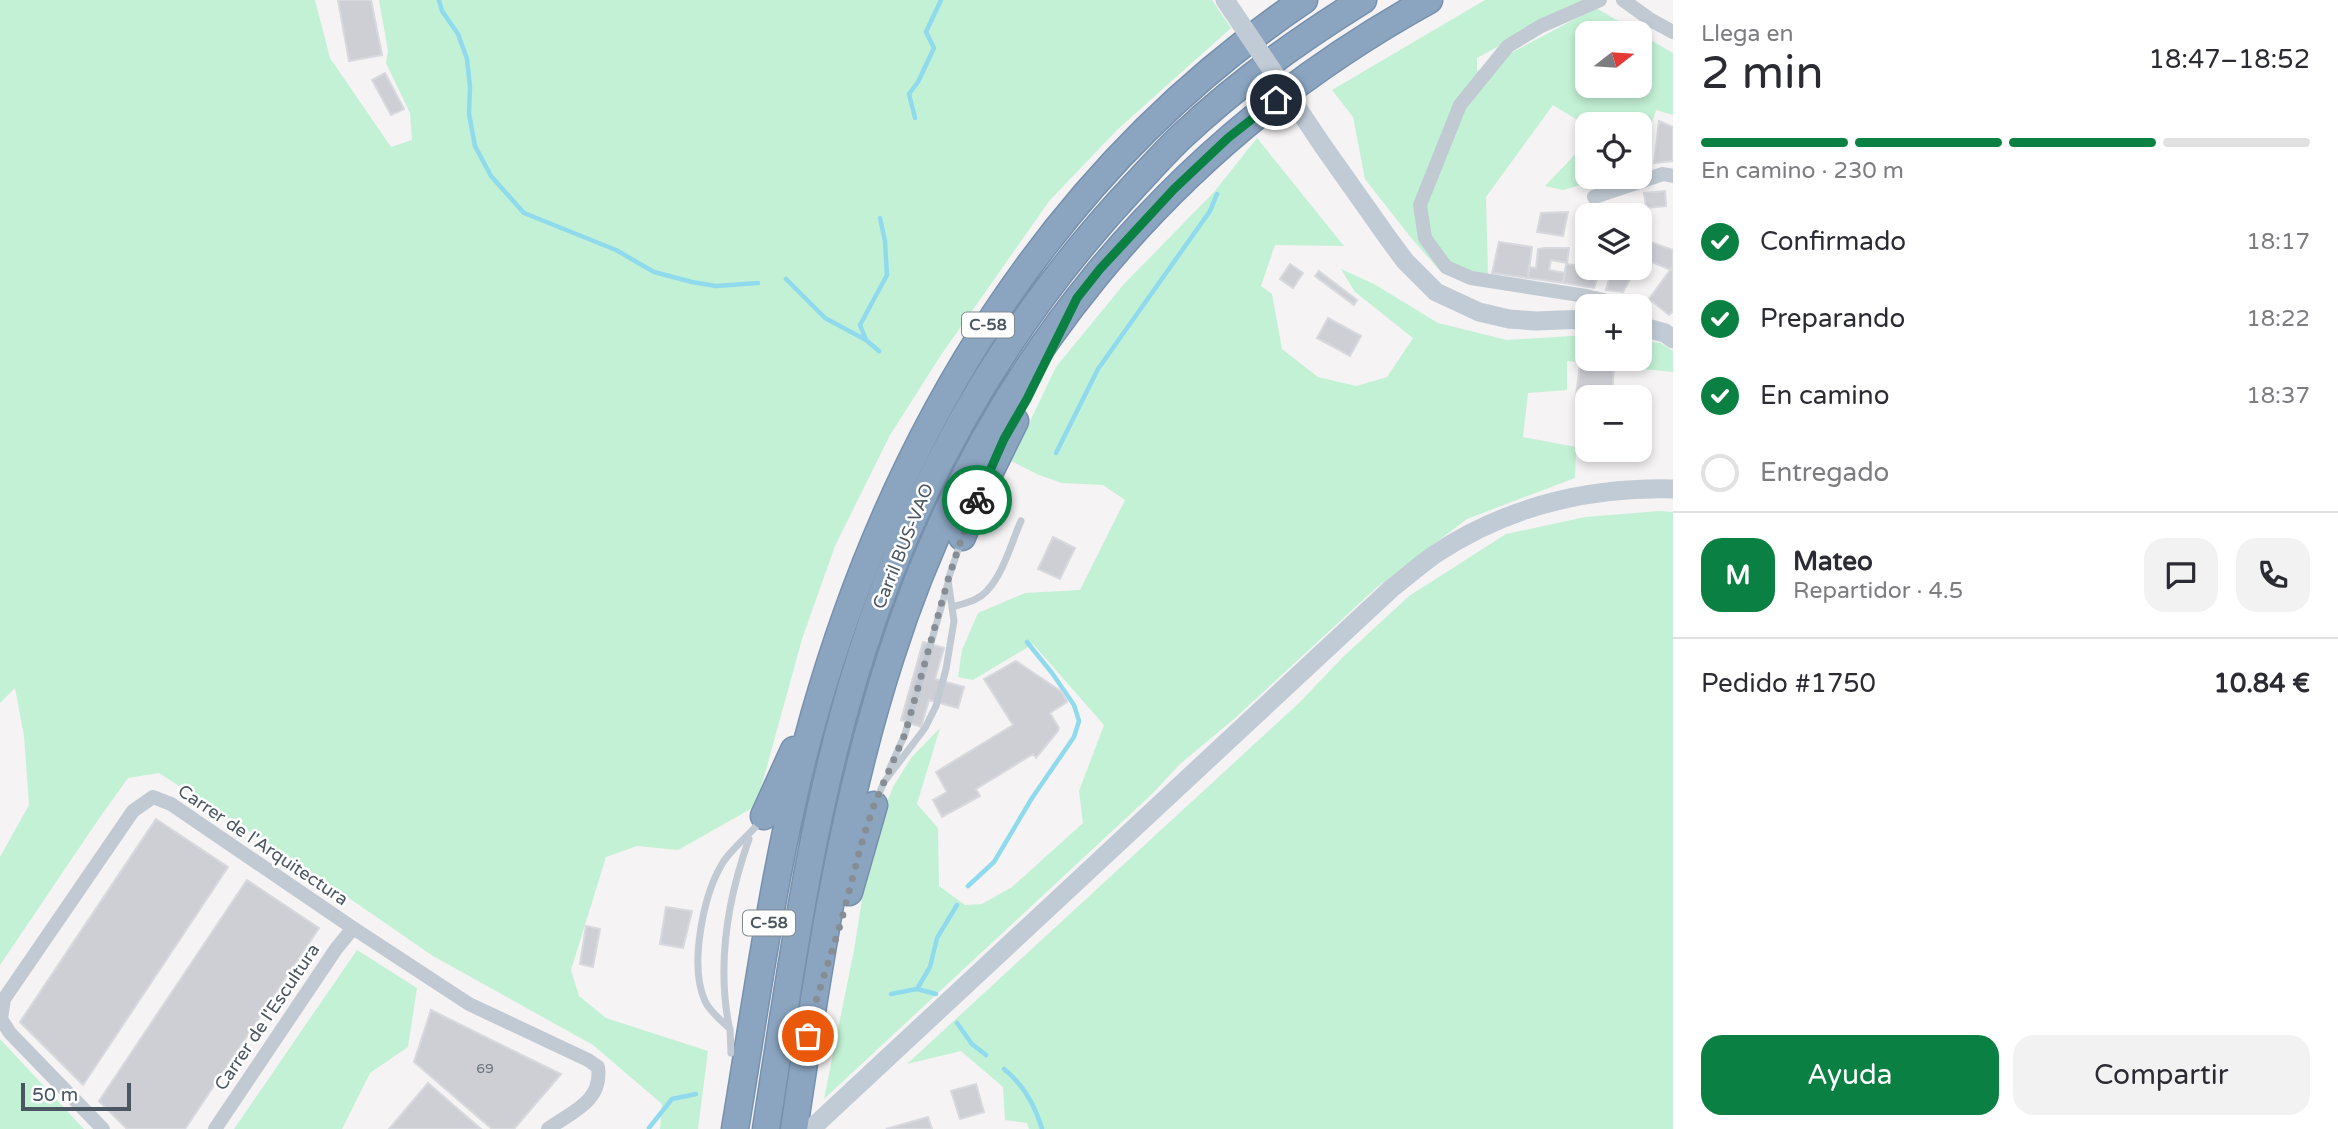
<!DOCTYPE html>
<html lang="es">
<head>
<meta charset="utf-8">
<style>
	:root { --surface:#fff; --page:#f2f2f3; --text:#2b2b33; --muted:#7c7c81; --line:#e1e1e2; --accent:#0b8043 }
	body { margin:0; font-family:"Varela Round",sans-serif; background:var(--page); color:var(--text); height:100vh; display:flex; flex-direction:column; font-size:26px; white-space:nowrap }
	* { box-sizing:border-box; margin:0 }
	p { font-size:23px; color:var(--muted) }
	.icon { flex:none; width:38px; height:38px; fill:none; stroke:currentColor; stroke-width:2; stroke-linecap:round; stroke-linejoin:round }
	.map { position:relative; flex:1; overflow:hidden }
	.details { display:flex; flex-direction:column; background:var(--surface); width:665px }
	.details>* { flex:none }
	.needle { width:46px; rotate:73deg }
	.tools { position:absolute; left:1575px; top:21px; display:grid; gap:14px }
	.tools a { display:grid; place-items:center; width:77px; height:77px; border-radius:14px; background:var(--surface); box-shadow:0 4px 10px #0003; font-size:35px }
	.scale { position:absolute; left:21px; bottom:18px; width:110px; box-sizing:border-box; padding-left:7px; border:4px solid #4a5661; border-top:0; font-size:19px; line-height:24px; white-space:nowrap; color:#4a5661; -webkit-text-stroke:5px #fff; paint-order:stroke }
	.pin { position:absolute; display:grid; place-items:center; width:60px; height:60px; color:#fff; margin:-30px; border:4px solid #fff; border-radius:50%; box-shadow:0 2px 7px #0007 }
	.courier { position:absolute; display:grid; place-items:center; width:70px; height:70px; margin:-35px; border:5px solid #0b8043; border-radius:50%; background:#fff; color:#222; box-shadow:0 2px 9px #0007 }
	.summary em { font-style:normal; font-weight:600 }
	.summary div { display:flex; flex-direction:column-reverse }
	.summary { display:flex; align-items:center; justify-content:space-between; height:119px; padding:0 28px }
	h1 { font-size:46px; font-weight:600; line-height:52px }
	.bar { display:grid; grid-template-columns:repeat(4,1fr); gap:10px 7px; align-content:center; height:84px; padding:0 28px }
	.bar i { height:9px; border-radius:5px; background:var(--line) }
	.bar .selected { background:var(--accent) }
	.bar p { grid-column:span 4 }
	.line { display:flex; align-items:center; gap:18px; padding:0 28px; border-top:2px solid var(--line) }
	.line div { flex:1 }
	.round { display:grid; place-items:center; flex:none; width:74px; height:74px; border-radius:21px; background:var(--page) }
	ol { padding:0 28px; list-style:none }
	li { display:flex; align-items:center; gap:21px; height:77px }
	li p { margin-inline-start:auto }
	li .icon { padding:7px; border-radius:50%; background:var(--accent); color:#fff; stroke-width:4 }
	li:last-child { color:var(--muted) }
	li i { width:38px; height:38px; border:4px solid var(--line); border-radius:50% }
	.action { display:flex; gap:14px; margin-top:auto; padding:14px 28px }
	.action a { flex:1; height:80px; border-radius:21px; background:var(--accent); color:#fff; font-size:28px; font-weight:600; line-height:80px; text-align:center }
	.action a+a { background:var(--page); color:var(--text) }
	main { display:flex; flex:1; min-height:0 }
	.map>svg:first-child { display:block }
</style>
</head>
<body>
<main>
<div class="map">
<svg width="1673" height="1129" viewBox="0 0 1673 1129">
	<rect width="100%" height="100%" fill="#f5f3f3"/>
	<path fill="#c3f1d5" d="M 0,0 L 315,0 L 330,58 L 391,147 L 412,140 L 410,113 L 386,63 L 388,51 L 379,0 L 1212,0 L 1231,28 L 1118,129 L 1050,200 L 941,355 L 890,435 L 835,546 L 802,639 L 756,806 L 678,850 L 637,846 L 606,857 L 571,970 L 579,996 L 606,1018 L 708,1051 L 698,1129 L 660,1129 L 662,1104 L 593,1045 L 433,956 L 301,865 L 159,773 L 128,778 L 98,820 L 0,965 L 0,857 L 29,805 L 24,736 L 15,688 L 0,703 Z
		M 1485,0 L 1583,0 L 1477,58 L 1477,71 L 1596,8 L 1639,33 L 1587,33 L 1587,86 L 1640,86 L 1640,34 L 1673,53 L 1673,115 L 1656,110 L 1640,160 L 1640,124 L 1587,126 L 1553,105 L 1486,197 L 1488,275 L 1442,273 L 1412,239 L 1365,179 L 1353,117 L 1332,90 Z
		M 1257,138 L 1344,246 L 1275,245 L 1261,286 L 1272,294 L 1282,349 L 1318,377 L 1356,386 L 1387,377 L 1413,338 L 1355,292 L 1341,269 L 1374,284 L 1438,323 L 1507,340 L 1587,335 L 1587,359 L 1640,359 L 1640,341 L 1661,343 L 1673,351 L 1673,372 L 1567,361 L 1567,390 L 1528,393 L 1523,437 L 1576,447 L 1575,478 L 1467,519 L 1376,588 L 1234,719 L 1180,764 L 1153,793 L 824,1099 L 854,950 L 871,843 L 893,787 L 911,758 L 940,728 L 917,804 L 938,828 L 939,886 L 965,905 L 982,904 L 1012,887 L 1083,823 L 1079,791 L 1104,725 L 1033,644 L 973,680 L 958,677 L 962,650 L 978,613 L 1025,593 L 1080,590 L 1125,500 L 1103,485 L 1062,483 L 1039,475 L 1011,461 L 1056,367 L 1124,284 L 1214,192 Z
		M 1587,142 L 1587,177 L 1608,177 L 1563,190 L 1545,186 Z
		M 1659,511 L 1673,512 L 1673,1129 L 1029,1129 L 1027,1123 L 1005,1120 L 1003,1087 L 961,1051 L 907,1064 L 1300,702 L 1344,656 L 1409,596 L 1506,534 L 1585,517 Z
		M 357,950 L 417,988 L 408,1047 L 370,1073 L 342,1129 L 234,1129 Z
		M 0,1039 L 84,1129 L 0,1129 Z"/>
	<g fill="none" stroke-linecap="round" stroke-linejoin="round">
		<path stroke="#90daee" stroke-width="4.5" d="M 439,0 L 442,11 L 458,34 L 467,59 L 470,87 L 469,114 L 475,146 L 491,176 L 524,213 L 616,250 L 654,272 L 692,282 L 716,286 L 758,283
			M 915,118 L 909,94 L 918,82 L 934,48 L 926,32 L 941,0
			M 786,279 L 825,318 L 866,340 L 879,351
			M 866,340 L 860,325 L 887,275 L 885,241 L 880,218
			M 1056,453 L 1098,369 L 1210,211 L 1217,194
			M 968,886 L 994,862 L 1032,798 L 1074,737 L 1079,721 L 1074,705 L 1052,673 L 1027,642
			M 917,989 L 930,967 L 937,938 L 957,905
			M 891,994 L 917,989 L 936,994
			M 957,1023 L 972,1044 L 986,1055
			M 1004,1069 C 1024,1085 1035,1105 1042,1129
			M 649,1128 L 672,1099 L 696,1094"/>
	</g>
	<path fill="#cdcfd5" stroke="#d7d9de" stroke-width="2" d="M 338,0 L 371,0 L 382,55 L 349,61 Z
		M 385,73 L 404,109 L 391,115 L 372,80 Z
		M 1659,121 L 1673,127 L 1673,161 L 1654,163 Z
		M 1665,191 L 1666,206 L 1646,208 L 1644,193 Z
		M 1602,204 L 1605,215 L 1591,215 L 1591,205 Z
		M 1568,212 L 1563,236 L 1537,232 L 1541,213 Z
		M 1499,242 L 1532,247 L 1528,278 L 1492,273 Z
		M 1650,242 L 1673,250 L 1673,266 L 1671,270 L 1642,258 Z
		M 1544,248 L 1569,248 L 1567,263 L 1551,260 L 1549,270 L 1565,273 L 1563,283 L 1528,278 L 1529,267 L 1536,268 L 1538,249 Z
		M 1290,264 L 1303,273 L 1293,288 L 1280,279 Z
		M 1566,264 L 1601,268 L 1594,288 L 1563,283 Z
		M 1673,266 L 1673,311 L 1669,315 L 1649,299 Z
		M 1626,268 L 1636,268 L 1623,292 L 1606,290 L 1612,270 L 1624,273 Z
		M 1319,271 L 1357,300 L 1354,305 L 1315,276 Z
		M 1328,318 L 1361,336 L 1350,356 L 1317,338 Z
		M 1580,363 L 1614,365 L 1612,397 L 1576,396 Z
		M 1053,537 L 1075,548 L 1060,579 L 1038,569 Z
		M 923,642 L 944,648 L 935,679 L 964,687 L 958,708 L 929,700 L 921,727 L 901,720 Z
		M 1016,661 L 1062,692 L 1067,702 L 1050,713 L 1059,728 L 1058,731 L 1036,758 L 1033,754 L 976,789 L 980,796 L 942,817 L 933,800 L 947,792 L 936,772 L 1013,725 L 984,679 Z
		M 156,819 L 228,867 L 83,1085 L 20,1022 Z
		M 247,880 L 319,928 L 185,1129 L 127,1129 L 99,1101 Z
		M 666,907 L 692,911 L 683,948 L 660,944 Z
		M 586,926 L 600,929 L 593,967 L 580,964 Z
		M 431,1010 L 532,1060 L 561,1074 L 514,1129 L 492,1129 L 414,1062 Z
		M 428,1083 L 481,1129 L 389,1129 Z
		M 976,1084 L 984,1112 L 960,1119 L 951,1091 Z
		M 928,1117 L 932,1129 L 886,1129 Z"/>
	<g fill="none" stroke-linecap="round" stroke-linejoin="round">
		<g stroke="#7690ad" stroke-width="29">
			<path id="highway" d="M 962,537 L 981,490 L 1015,421
				M 764,816 L 794,750
				M 849,892 L 874,805
				M 735,1129 C 758,991 776,851 814,716 C 896,428 1052,170 1304,0
				M 766,1129 C 791,969 812,807 862,652 C 918,476 1009,319 1136,184 C 1151,168 1166,151 1182,136 C 1236,85 1300,39 1363,0
				M 794,1129 C 818,970 841,810 891,656 C 981,373 1168,144 1429,0"/>
		</g>
		<path stroke="#c1cad2" stroke-width="7" d="M 952,607 C 959,605 967,603 974,600 C 1000,589 1010,545 1021,521
			M 890,768 L 905,734 L 948,583
			M 876,801 L 884,782 L 925,728 L 936,706 L 946,669 L 954,621 L 948,580 L 961,541
			M 729,1026 C 717,964 728,898 749,839
			M 731,1053 L 730,1029 C 722,1021 709,1011 705,1001 C 689,966 703,896 722,864 C 730,850 751,834 762,819"/>
		<path stroke="#c1cad2" stroke-width="14" d="M 1600,0 L 1541,26 L 1508,46 L 1460,105 L 1420,205 L 1425,238 L 1446,267 L 1471,278 L 1586,296 L 1620,304 L 1623,306
			M 1623,0 L 1651,20 L 1673,32
			M 1594,197 L 1663,174 L 1673,176
			M 103,1129 L 10,1033 L 1,1019 L 4,999 L 133,811 L 153,797 L 171,804 L 353,928 L 469,1004 L 588,1060 L 598,1067 C 603,1102 571,1112 548,1129
			M 215,1129 L 336,949 L 353,928"/>
		<path stroke="#c1cbd6" stroke-width="19" d="M 1323,146 L 1388,238 L 1405,261 L 1436,292 L 1479,312 L 1509,319 L 1536,321 L 1587,319
			M 1640,326 L 1665,333 L 1673,339
			M 811,1129 L 1392,588 C 1406,577 1420,565 1434,555 C 1505,507 1588,487 1673,489"/>
		<use href="#highway" stroke="#8ba5c1" stroke-width="26"/>
		<path stroke="#c1cbd6" stroke-width="19" d="M 1225,0 L 1323,146"/>
	</g>
	<g fill="none" stroke-linecap="round" stroke-linejoin="round">
		<path stroke="#868d94" stroke-width="7" stroke-dasharray="0 12.6" d="M 808,1036 L 812,1014 L 841,922 L 863,838 L 874,805 L 905,734 L 948,580 L 962,537 L 977,500"/>
		<path stroke="#0b8043" stroke-width="9" d="M 977,500 L 1004,439 L 1027,399 L 1077,298 L 1100,269 L 1174,189 L 1228,138 L 1276,100"/>
	</g>
	<g text-anchor="middle" dominant-baseline="central" stroke-width="5" stroke-linejoin="round" paint-order="stroke">
		<g font-size="14" fill="#6b747e">
			<text x="485" y="1068">69</text>
		</g>
		<g fill="#fff" stroke="#808990" stroke-width="2">
			<rect x="962" y="312.5" width="52" height="25" rx="5"/>
			<rect x="743" y="910.5" width="52" height="25" rx="5"/>
		</g>
		<g font-size="16" font-weight="bold" fill="#4a5661">
			<text x="988" y="325">C-58</text>
			<text x="769" y="923">C-58</text>
		</g>
		<g font-size="18" fill="#4a5661" stroke="#fff">
			<text transform="translate(903 546) rotate(-68)">Carril BUS-VAO</text>
			<text transform="translate(263 845) rotate(34)">Carrer de l'Arquitectura</text>
			<text transform="translate(267 1017) rotate(-56)">Carrer de l'Escultura</text>
		</g>
	</g>
</svg>
<div class="tools">
<a><svg class="needle" viewBox="-14 -14 28 28"><path d="M0-13l5 13h-10z" fill="#e53935"/><path d="M0 13l5-13h-10z" fill="#7c7c81"/></svg></a>
<a><svg class="icon" aria-label="locate" viewBox="0 0 24 24"><circle cx="12" cy="12" r="6"/><path d="M12 2v4M12 18v4M2 12h4M18 12h4"/></svg></a>
<a><svg class="icon" aria-label="layers" viewBox="0 0 24 24"><path d="M12 4l9 5-9 5-9-5zM3 14l9 5 9-5"/></svg></a>
<a>+</a>
<a>−</a>
</div>
<div class="scale">50 m</div>
<div class="pin" style="left:808px;top:1036px;background:#ea580c"><svg class="icon" aria-label="bag" viewBox="0 0 24 24"><path d="M5 8h14l-1 12H6zM9 8a3 3 0 0 1 6 0"/></svg></div>
<div class="pin" style="left:1276px;top:100px;background:#1f2937"><svg class="icon" aria-label="home" viewBox="0 0 24 24"><path d="M3 11l9-7 9 7M6 9v11h12V9"/></svg></div>
<div class="courier" style="left:977px;top:500px"><svg class="icon" aria-label="bike" viewBox="0 0 24 24"><circle cx="6" cy="16" r="4"/><circle cx="18" cy="16" r="4"/><path d="M6 16l4-8h5l3 8M10 8l3 8H6M13 5h3"/></svg></div>
</div>
<section class="details">
<div class="summary"><div><h1>2 min</h1><p>Llega en</p></div><em>18:47–18:52</em></div>
<div class="bar"><i class="selected"></i><i class="selected"></i><i class="selected"></i><i></i><p>En camino · 230 m</p></div>
<ol>
<li><svg class="icon" aria-label="check" viewBox="0 0 24 24"><path d="M5 12l5 5 9-10"/></svg>Confirmado<p>18:17</p></li>
<li><svg class="icon" aria-label="check" viewBox="0 0 24 24"><path d="M5 12l5 5 9-10"/></svg>Preparando<p>18:22</p></li>
<li><svg class="icon" aria-label="check" viewBox="0 0 24 24"><path d="M5 12l5 5 9-10"/></svg>En camino<p>18:37</p></li>
<li><i></i>Entregado</li>
</ol>
<div class="line" style="height:126px"><b class="round" style="background:var(--accent);color:#fff">M</b><div><b>Mateo</b><p>Repartidor · 4.5</p></div><a class="round"><svg class="icon" aria-label="chat" viewBox="0 0 24 24"><path d="M4 5h16v11H9l-5 4z"/></svg></a><a class="round"><svg class="icon" aria-label="phone" viewBox="0 0 24 24"><path d="M5 4h4l2 5-3 2q2 4 5 5l2-3 5 2v4C11 20 4 13 5 4z"/></svg></a></div>
<div class="line" style="height:91px"><div>Pedido #1750</div><b>10.84 €</b></div>
<div class="action"><a>Ayuda</a><a>Compartir</a></div>
</section>
</main>
</body>
</html>
